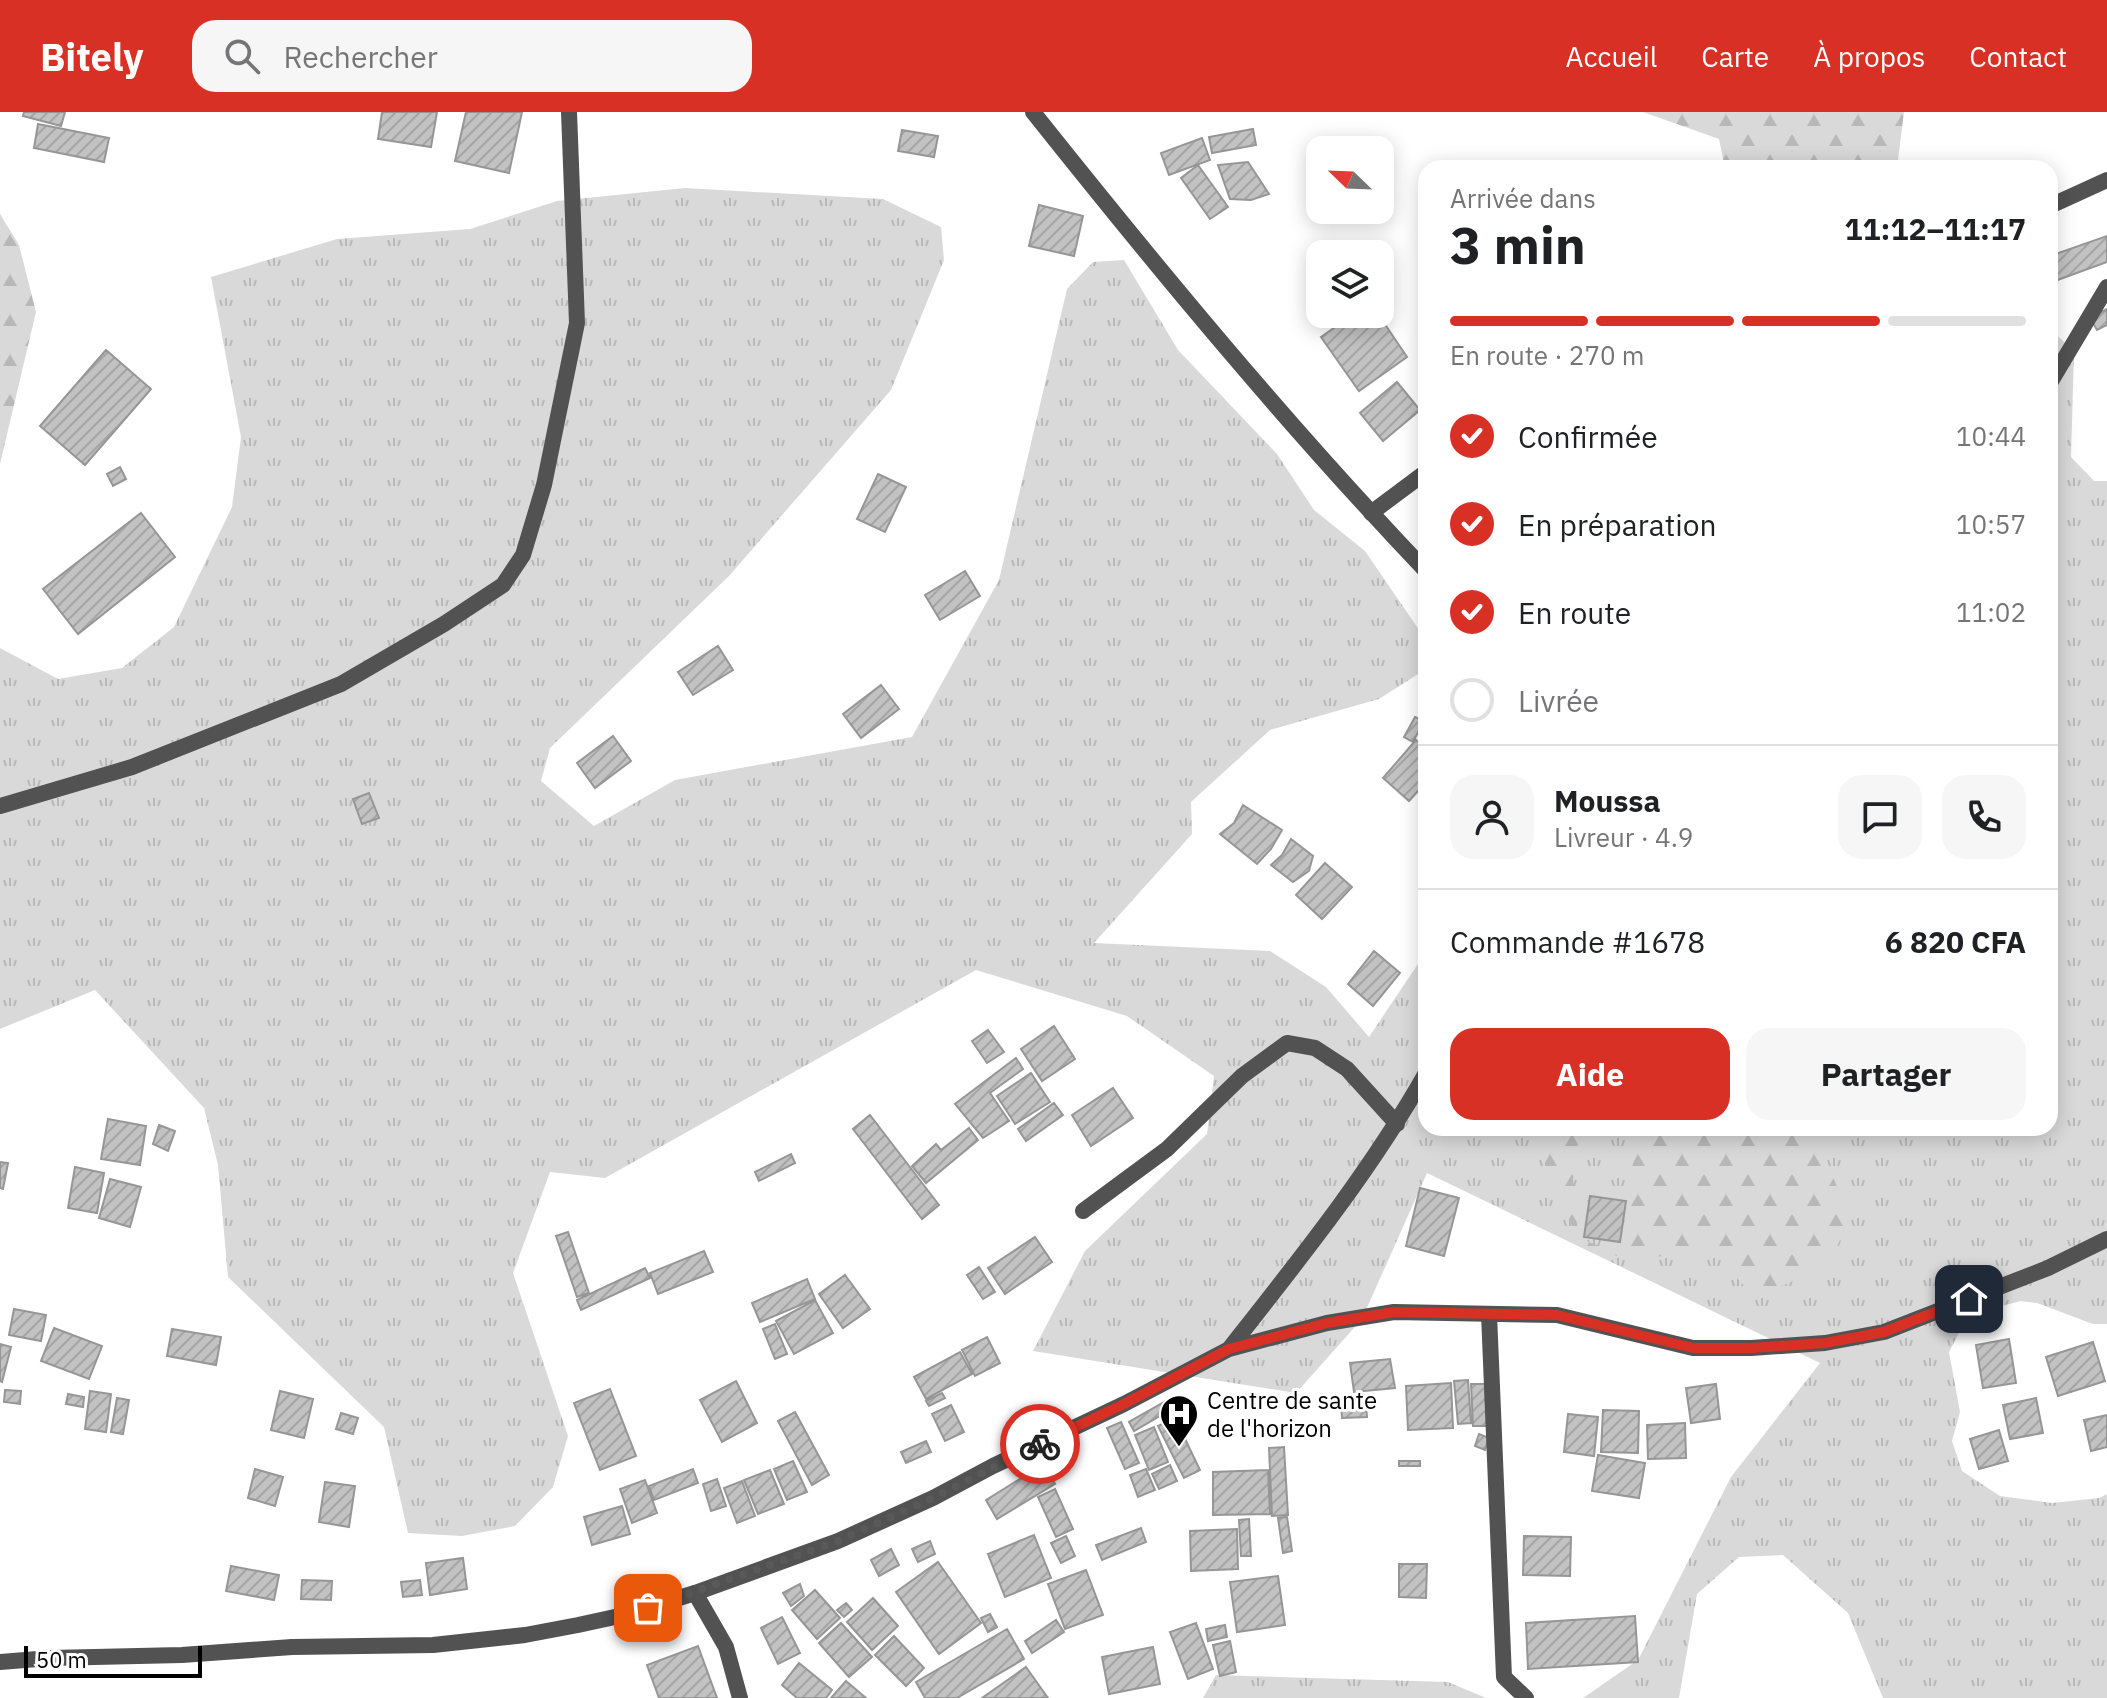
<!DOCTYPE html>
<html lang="fr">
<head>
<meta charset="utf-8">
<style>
	:root { --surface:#fff; --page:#f6f6f6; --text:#202124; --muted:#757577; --line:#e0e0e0; --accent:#d93025 }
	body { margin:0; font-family:"IBM Plex Sans",sans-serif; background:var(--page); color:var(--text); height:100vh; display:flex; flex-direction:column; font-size:30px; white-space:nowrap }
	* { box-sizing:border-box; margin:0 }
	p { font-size:26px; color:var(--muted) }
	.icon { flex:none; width:44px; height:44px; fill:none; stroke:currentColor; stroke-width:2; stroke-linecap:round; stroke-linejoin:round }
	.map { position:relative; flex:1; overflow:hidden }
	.sheet { position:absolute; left:1418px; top:48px; width:640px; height:976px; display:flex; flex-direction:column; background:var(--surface); border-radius:24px; box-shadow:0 4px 20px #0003 }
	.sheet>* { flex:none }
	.needle { width:52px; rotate:293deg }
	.tools { position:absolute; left:1306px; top:24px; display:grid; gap:16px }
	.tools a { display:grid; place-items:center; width:88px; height:88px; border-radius:16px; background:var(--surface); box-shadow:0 4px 20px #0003; font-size:40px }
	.scale { position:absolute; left:24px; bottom:20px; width:178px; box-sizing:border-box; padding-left:8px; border:4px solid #000; border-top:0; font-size:22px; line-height:28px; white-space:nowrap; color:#000; -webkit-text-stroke:6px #fff; paint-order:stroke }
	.pin { position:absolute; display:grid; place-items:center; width:68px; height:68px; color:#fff; margin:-34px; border-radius:16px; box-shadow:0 4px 12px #0006 }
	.courier { position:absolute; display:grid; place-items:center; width:80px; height:80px; margin:-40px; border:6px solid #d93025; border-radius:50%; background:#fff; color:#222; box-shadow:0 2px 10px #0007 }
	.headline em { font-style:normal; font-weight:700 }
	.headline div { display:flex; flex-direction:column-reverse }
	.headline { display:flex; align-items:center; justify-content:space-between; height:136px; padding:0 32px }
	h1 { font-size:52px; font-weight:700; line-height:60px }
	.bar { display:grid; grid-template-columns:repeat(4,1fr); gap:12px 8px; align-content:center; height:96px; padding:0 32px }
	.bar i { height:10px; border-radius:6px; background:var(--line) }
	.bar .current { background:var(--accent) }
	.bar p { grid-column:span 4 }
	.line { display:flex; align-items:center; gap:20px; padding:0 32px; border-top:2px solid var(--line) }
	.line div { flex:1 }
	.round { display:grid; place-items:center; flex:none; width:84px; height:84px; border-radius:24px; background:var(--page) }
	ol { padding:0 32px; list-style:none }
	li { display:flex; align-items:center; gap:24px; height:88px }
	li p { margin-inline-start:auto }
	li .icon { padding:8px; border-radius:50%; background:var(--accent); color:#fff; stroke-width:4 }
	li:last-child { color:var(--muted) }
	li i { width:44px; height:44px; border:4px solid var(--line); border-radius:50% }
	.cta { display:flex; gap:16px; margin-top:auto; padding:16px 32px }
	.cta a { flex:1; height:92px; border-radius:24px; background:var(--accent); color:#fff; font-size:32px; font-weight:700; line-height:92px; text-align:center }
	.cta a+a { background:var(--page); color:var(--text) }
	header { display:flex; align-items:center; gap:48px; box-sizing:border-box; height:112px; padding:0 40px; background:var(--accent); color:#fff }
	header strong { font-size:38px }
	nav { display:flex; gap:44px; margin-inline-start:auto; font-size:28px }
	.search { width:560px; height:72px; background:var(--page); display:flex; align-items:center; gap:20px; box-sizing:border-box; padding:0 28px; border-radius:24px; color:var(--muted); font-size:30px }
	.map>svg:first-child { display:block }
</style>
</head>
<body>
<header>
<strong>Bitely</strong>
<div class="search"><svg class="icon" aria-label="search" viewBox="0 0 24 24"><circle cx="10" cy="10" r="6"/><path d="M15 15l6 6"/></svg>Rechercher</div>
<nav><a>Accueil</a><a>Carte</a><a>À propos</a><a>Contact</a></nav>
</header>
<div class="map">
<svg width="2107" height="1586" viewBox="0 0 2107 1586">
	<defs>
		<pattern id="grass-tufts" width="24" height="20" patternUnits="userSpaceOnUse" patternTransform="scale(2)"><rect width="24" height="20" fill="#d9d9d9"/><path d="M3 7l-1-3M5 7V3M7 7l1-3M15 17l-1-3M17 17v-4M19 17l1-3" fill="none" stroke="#b8b8b8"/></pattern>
		<pattern id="forest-firs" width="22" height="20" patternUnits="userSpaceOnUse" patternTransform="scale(2)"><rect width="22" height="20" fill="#d9d9d9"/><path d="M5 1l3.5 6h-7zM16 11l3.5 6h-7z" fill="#b8b8b8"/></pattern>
		<pattern id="building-hatch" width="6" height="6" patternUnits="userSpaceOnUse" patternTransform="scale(2)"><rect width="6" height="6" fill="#c2c2c2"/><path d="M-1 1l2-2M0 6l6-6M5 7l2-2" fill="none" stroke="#a5a5a5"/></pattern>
	</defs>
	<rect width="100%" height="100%" fill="#fff"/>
	<path fill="url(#grass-tufts)" d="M 685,76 L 883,87 L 941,115 L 944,148 L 891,278 L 729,464 L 550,636 L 541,669 L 594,714 L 675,668 L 912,625 L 999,468 L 1067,177 L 1093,150 L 1124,148 L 1178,238 L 1277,342 L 1314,398 L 1365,439 L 1426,528 L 1426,557 L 1379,587 L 1270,618 L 1191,690 L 1192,722 L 1094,831 L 1270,839 L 1326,875 L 1369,925 L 1426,840 L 1426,1016 L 2050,1016 L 2050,217 L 2074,239 L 2071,345 L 2094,369 L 2107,369 L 2107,1212 L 2093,1212 L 2037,1191 L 2021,1189 L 1990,1197 L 1963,1213 L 1949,1240 L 1960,1300 L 1952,1329 L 1962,1359 L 2000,1384 L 2052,1391 L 2099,1386 L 2107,1382 L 2107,1586 L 1883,1586 L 1848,1501 L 1783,1443 L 1739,1445 L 1697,1482 L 1679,1586 L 1583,1586 L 1638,1548 L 1731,1365 L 1820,1251 L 1427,1061 L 1362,1207 L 1296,1281 L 1033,1239 L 1085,1139 L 1207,1022 L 1214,964 L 1127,904 L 976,858 L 605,1066 L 550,1060 L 513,1161 L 568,1324 L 553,1375 L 515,1414 L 462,1424 L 408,1421 L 384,1315 L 228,1165 L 218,1053 L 204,996 L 95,878 L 0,917 L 0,536 L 58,567 L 122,556 L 174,515 L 232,395 L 241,325 L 211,165 L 337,127 L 470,117 L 557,89 Z
		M 1216,1563 L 1448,1570 L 1486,1586 L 1203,1586 Z"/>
	<path fill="url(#forest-firs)" d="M 1643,0 L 1904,0 L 1897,56 L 1725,56 L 1719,27 Z
		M 0,102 L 19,133 L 36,200 L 0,352 Z
		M 1531,1016 L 1580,1016 L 1573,1067 L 1578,1121 L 1583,1128 L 1623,1142 L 1634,1129 L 1627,1071 L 1644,1016 L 1830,1016 L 1822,1036 L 1849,1106 L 1829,1154 L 1759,1183 L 1741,1171 L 1715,1138 L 1629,1148 L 1579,1131 Z"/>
	<path fill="url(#building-hatch)" stroke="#969696" stroke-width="2" d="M 24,0 L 65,0 L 61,14 L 23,4 Z
		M 382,0 L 437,0 L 431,35 L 378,27 Z
		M 466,0 L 522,0 L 509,61 L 455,49 Z
		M 38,12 L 109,26 L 104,50 L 34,36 Z
		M 1253,17 L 1256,33 L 1212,41 L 1209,25 Z
		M 902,18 L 938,24 L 934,45 L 898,39 Z
		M 1202,26 L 1210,48 L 1169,63 L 1161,41 Z
		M 1248,50 L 1269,82 L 1251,88 L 1230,87 L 1218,53 Z
		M 1198,53 L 1228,95 L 1210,107 L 1181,66 Z
		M 1039,93 L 1083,104 L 1074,144 L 1029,134 Z
		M 2107,124 L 2107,150 L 2052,170 L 2050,144 Z
		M 2107,197 L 2107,213 L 2097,218 L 2090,206 Z
		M 1354,202 L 1378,202 L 1407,245 L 1359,279 L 1321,225 Z
		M 106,238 L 151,277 L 85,353 L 40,314 Z
		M 1397,270 L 1420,298 L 1383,329 L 1360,301 Z
		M 120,355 L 126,367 L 113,374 L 107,362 Z
		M 878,362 L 906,375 L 885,420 L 857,407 Z
		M 141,401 L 175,445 L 78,522 L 43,477 Z
		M 965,459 L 980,484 L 940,508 L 925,483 Z
		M 718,534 L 733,558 L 693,583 L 678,560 Z
		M 881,573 L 899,597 L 861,626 L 843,602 Z
		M 1415,605 L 1424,609 L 1413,630 L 1404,625 Z
		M 613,624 L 631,649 L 595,676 L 577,651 Z
		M 1416,628 L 1426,637 L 1426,670 L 1409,689 L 1383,666 Z
		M 369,681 L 379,706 L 362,712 L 353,687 Z
		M 1243,693 L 1282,718 L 1271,737 L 1257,752 L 1220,722 L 1234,711 Z
		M 1291,727 L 1313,744 L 1309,759 L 1293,770 L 1271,753 L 1282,743 Z
		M 1325,751 L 1352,775 L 1322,807 L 1296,783 Z
		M 1374,839 L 1400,861 L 1373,894 L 1348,872 Z
		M 1054,914 L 1075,947 L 1042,969 L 1021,937 Z
		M 988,918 L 1004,940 L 987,951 L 972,929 Z
		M 1016,946 L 1023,957 L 990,981 L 1009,1009 L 983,1026 L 955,992 Z
		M 1031,961 L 1050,990 L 1015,1012 L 997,984 Z
		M 1113,976 L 1133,1006 L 1091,1034 L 1072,1003 Z
		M 1054,991 L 1063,1003 L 1026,1029 L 1018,1017 Z
		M 870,1003 L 939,1093 L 922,1107 L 853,1017 Z
		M 108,1007 L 146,1014 L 140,1053 L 101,1047 Z
		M 159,1013 L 175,1019 L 168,1039 L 153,1032 Z
		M 969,1016 L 978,1028 L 926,1071 L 912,1054 L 936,1032 L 941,1038 Z
		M 791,1042 L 795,1051 L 759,1069 L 755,1060 Z
		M 0,1050 L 8,1051 L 3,1077 L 0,1076 Z
		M 75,1055 L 104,1061 L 97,1101 L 68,1096 Z
		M 110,1067 L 141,1075 L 130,1115 L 99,1106 Z
		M 1420,1076 L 1459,1086 L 1444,1144 L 1406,1134 Z
		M 1590,1084 L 1626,1089 L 1620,1130 L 1584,1125 Z
		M 568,1120 L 589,1181 L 577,1185 L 556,1124 Z
		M 1035,1125 L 1052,1150 L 1005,1182 L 988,1156 Z
		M 704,1139 L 713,1160 L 658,1182 L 650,1161 Z
		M 979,1155 L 995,1180 L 983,1187 L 967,1163 Z
		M 645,1156 L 650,1166 L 581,1198 L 577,1188 Z
		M 845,1163 L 870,1197 L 843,1216 L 819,1182 Z
		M 807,1167 L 815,1187 L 760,1210 L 752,1191 Z
		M 815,1188 L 833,1221 L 794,1242 L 776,1209 Z
		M 14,1197 L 46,1203 L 41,1229 L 9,1223 Z
		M 775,1212 L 787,1242 L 775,1247 L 763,1217 Z
		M 54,1216 L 102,1234 L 89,1267 L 41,1249 Z
		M 172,1217 L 221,1225 L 216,1253 L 167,1244 Z
		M 987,1225 L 1000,1251 L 975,1264 L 962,1238 Z
		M 2009,1227 L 2016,1271 L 1983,1276 L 1976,1233 Z
		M 2093,1230 L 2105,1269 L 2058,1284 L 2046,1245 Z
		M 0,1232 L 11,1235 L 2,1270 L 0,1269 Z
		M 960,1240 L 972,1262 L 926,1287 L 914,1265 Z
		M 1390,1247 L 1395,1276 L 1354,1280 L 1350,1251 Z
		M 1468,1268 L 1471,1311 L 1458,1312 L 1454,1269 Z
		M 736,1269 L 757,1311 L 722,1330 L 700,1288 Z
		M 1451,1271 L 1453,1316 L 1408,1318 L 1406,1274 Z
		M 1471,1272 L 1485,1272 L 1487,1314 L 1473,1314 Z
		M 1716,1272 L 1720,1307 L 1691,1311 L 1686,1276 Z
		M 610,1277 L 636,1344 L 600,1358 L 574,1291 Z
		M 5,1278 L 21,1279 L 20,1292 L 4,1290 Z
		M 90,1279 L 111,1282 L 106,1320 L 85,1317 Z
		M 280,1279 L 313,1287 L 304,1326 L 271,1318 Z
		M 942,1281 L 945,1286 L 929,1294 L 926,1289 Z
		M 68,1282 L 84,1285 L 83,1295 L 66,1292 Z
		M 117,1286 L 129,1288 L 123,1322 L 111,1320 Z
		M 2036,1286 L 2043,1321 L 2010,1327 L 2003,1293 Z
		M 1166,1289 L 1170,1298 L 1134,1319 L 1129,1310 Z
		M 1366,1292 L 1367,1305 L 1342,1306 L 1341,1293 Z
		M 951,1293 L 964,1320 L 945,1329 L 932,1302 Z
		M 1603,1298 L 1639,1299 L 1638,1341 L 1601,1340 Z
		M 795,1300 L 829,1363 L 812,1373 L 778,1309 Z
		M 341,1301 L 358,1306 L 353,1322 L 336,1317 Z
		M 1568,1302 L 1598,1305 L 1594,1344 L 1564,1340 Z
		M 2107,1303 L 2107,1335 L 2091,1339 L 2084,1308 Z
		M 1175,1306 L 1200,1358 L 1184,1366 L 1158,1314 Z
		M 1121,1310 L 1139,1351 L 1125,1357 L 1107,1316 Z
		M 1685,1311 L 1686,1346 L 1648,1347 L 1647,1313 Z
		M 1154,1315 L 1168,1350 L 1149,1358 L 1135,1323 Z
		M 1999,1318 L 2008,1349 L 1979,1357 L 1970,1327 Z
		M 1479,1322 L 1489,1326 L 1485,1338 L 1475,1334 Z
		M 926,1329 L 931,1340 L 906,1351 L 901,1340 Z
		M 1284,1335 L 1288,1403 L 1272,1404 L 1269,1336 Z
		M 1598,1343 L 1645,1351 L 1639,1386 L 1592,1379 Z
		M 793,1349 L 807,1380 L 787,1388 L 774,1357 Z
		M 1399,1349 L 1420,1349 L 1420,1354 L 1399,1354 Z
		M 1044,1352 L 1055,1372 L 997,1407 L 986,1388 Z
		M 1170,1353 L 1177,1369 L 1159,1377 L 1152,1362 Z
		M 255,1357 L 283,1365 L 275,1394 L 248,1386 Z
		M 693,1357 L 698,1371 L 654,1388 L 649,1374 Z
		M 1146,1357 L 1155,1378 L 1138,1385 L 1130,1363 Z
		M 770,1358 L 784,1392 L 758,1402 L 744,1368 Z
		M 1268,1358 L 1270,1402 L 1213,1403 L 1213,1360 Z
		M 717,1367 L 726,1394 L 711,1399 L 703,1372 Z
		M 645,1368 L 657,1401 L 632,1411 L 620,1377 Z
		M 742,1369 L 755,1404 L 737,1411 L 724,1376 Z
		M 325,1370 L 355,1374 L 349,1415 L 319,1410 Z
		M 1055,1377 L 1073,1417 L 1056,1425 L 1038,1385 Z
		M 622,1394 L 630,1422 L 592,1433 L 584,1405 Z
		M 1287,1405 L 1292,1439 L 1283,1441 L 1278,1406 Z
		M 1249,1407 L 1251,1444 L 1241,1444 L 1239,1408 Z
		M 1141,1416 L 1146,1430 L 1102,1448 L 1096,1433 Z
		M 1237,1417 L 1238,1457 L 1191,1459 L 1190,1419 Z
		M 1034,1423 L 1051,1466 L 1005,1485 L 988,1442 Z
		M 1066,1424 L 1075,1444 L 1061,1451 L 1051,1431 Z
		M 1524,1424 L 1571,1425 L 1570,1464 L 1523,1463 Z
		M 930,1429 L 935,1442 L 918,1450 L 912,1437 Z
		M 891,1437 L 899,1453 L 879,1464 L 871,1448 Z
		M 463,1446 L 467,1477 L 430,1483 L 426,1451 Z
		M 938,1450 L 981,1511 L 939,1542 L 896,1480 Z
		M 1399,1452 L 1427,1452 L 1426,1486 L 1399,1485 Z
		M 231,1454 L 279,1463 L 274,1488 L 226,1479 Z
		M 1086,1458 L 1103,1503 L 1065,1517 L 1048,1472 Z
		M 1278,1464 L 1285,1513 L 1237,1520 L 1230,1470 Z
		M 302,1468 L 332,1469 L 331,1488 L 301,1487 Z
		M 420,1468 L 422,1483 L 403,1485 L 401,1470 Z
		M 800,1472 L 804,1484 L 791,1494 L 783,1481 Z
		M 815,1478 L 840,1506 L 817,1527 L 792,1498 Z
		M 873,1486 L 898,1514 L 872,1538 L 847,1510 Z
		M 846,1491 L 852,1498 L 844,1505 L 837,1498 Z
		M 990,1502 L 997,1515 L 988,1520 L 981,1506 Z
		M 1635,1504 L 1638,1550 L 1528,1557 L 1526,1511 Z
		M 782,1505 L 800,1541 L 778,1552 L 761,1516 Z
		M 1056,1508 L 1064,1520 L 1032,1541 L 1025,1529 Z
		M 841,1511 L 872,1545 L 849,1565 L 819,1531 Z
		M 1196,1511 L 1213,1557 L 1188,1567 L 1170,1520 Z
		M 1225,1513 L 1227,1525 L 1208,1529 L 1206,1517 Z
		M 1007,1517 L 1024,1547 L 957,1586 L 925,1586 L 916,1570 Z
		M 894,1524 L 924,1556 L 906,1574 L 875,1543 Z
		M 1230,1529 L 1236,1560 L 1220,1564 L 1213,1533 Z
		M 698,1534 L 717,1586 L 659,1586 L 647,1553 Z
		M 1153,1535 L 1160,1572 L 1109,1582 L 1102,1545 Z
		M 799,1551 L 832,1578 L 826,1586 L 797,1586 L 782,1573 Z
		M 1026,1555 L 1048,1586 L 982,1586 Z
		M 846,1569 L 866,1586 L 831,1586 Z"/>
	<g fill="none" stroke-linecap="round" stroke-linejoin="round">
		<path stroke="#525252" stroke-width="16" d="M 2050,94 L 2107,68
			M 2050,271 L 2107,175
			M 1371,401 L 1426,360
			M 0,694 L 132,655 L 341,572 L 444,512 L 503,473 L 523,443 L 544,373 L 577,211 L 569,0
			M 1083,1099 L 1167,1037 L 1242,964 L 1287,931 L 1315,936 L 1347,957 L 1397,1012
			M 1489,1202 L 1504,1565 L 1526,1586
			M 695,1481 L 726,1535 L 740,1586"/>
		<path stroke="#525252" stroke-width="16" d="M 1033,0 C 1158,157 1287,313 1426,459
			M 1229,1237 C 1299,1148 1370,1060 1426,961
			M 0,1550 L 50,1546 L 182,1543 L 292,1535 L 433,1533 L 525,1523 L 578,1513 L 624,1503 L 695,1481 L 838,1429 L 933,1386 L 993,1354 L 1124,1292 L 1229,1237 L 1327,1211 L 1394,1200 L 1557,1203 L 1693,1236 L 1751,1236 L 1825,1231 L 1884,1220 L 2048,1156 L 2107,1127"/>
	</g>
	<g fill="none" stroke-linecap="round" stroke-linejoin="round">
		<path stroke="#595959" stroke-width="8" stroke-dasharray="0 14.4" d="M 648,1496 L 838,1429 L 933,1386 L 1040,1332"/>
		<path stroke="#d93025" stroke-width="10" d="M 1040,1332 L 1124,1292 L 1229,1237 L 1327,1211 L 1394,1200 L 1557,1203 L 1693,1236 L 1751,1236 L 1825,1231 L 1884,1220 L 1969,1187"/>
	</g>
	<defs>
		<g id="hospital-pin" transform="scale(2)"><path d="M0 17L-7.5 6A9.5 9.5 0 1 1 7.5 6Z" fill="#000" stroke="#fff"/><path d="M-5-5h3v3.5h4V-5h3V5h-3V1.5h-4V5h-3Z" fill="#fff"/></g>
	</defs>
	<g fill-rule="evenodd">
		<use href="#hospital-pin" x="1179" y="1302"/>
	</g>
	<g text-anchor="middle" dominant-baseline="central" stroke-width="6" stroke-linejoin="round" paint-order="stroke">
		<g font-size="24" fill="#000" stroke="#fff" text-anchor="start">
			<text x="1207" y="1288">Centre de sante<tspan x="1207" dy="28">de l'horizon</tspan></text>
		</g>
	</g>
</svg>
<div class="tools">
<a><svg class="needle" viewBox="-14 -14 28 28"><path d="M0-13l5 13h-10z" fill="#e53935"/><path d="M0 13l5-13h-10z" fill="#757577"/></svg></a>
<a><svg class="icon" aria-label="layers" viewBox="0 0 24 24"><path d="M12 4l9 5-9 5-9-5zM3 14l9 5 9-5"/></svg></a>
</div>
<div class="scale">50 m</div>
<div class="pin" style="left:648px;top:1496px;background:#ea580c"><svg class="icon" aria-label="bag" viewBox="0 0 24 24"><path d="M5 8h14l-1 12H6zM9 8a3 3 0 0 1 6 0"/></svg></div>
<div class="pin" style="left:1969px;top:1187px;background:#1f2937"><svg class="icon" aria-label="home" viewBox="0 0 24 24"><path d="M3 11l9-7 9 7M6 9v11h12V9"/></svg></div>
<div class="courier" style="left:1040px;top:1332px"><svg class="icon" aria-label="bike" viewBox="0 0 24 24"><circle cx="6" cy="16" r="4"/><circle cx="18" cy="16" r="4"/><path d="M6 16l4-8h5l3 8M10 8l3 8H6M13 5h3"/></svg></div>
<section class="sheet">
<div class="headline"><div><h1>3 min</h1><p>Arrivée dans</p></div><em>11:12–11:17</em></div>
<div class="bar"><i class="current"></i><i class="current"></i><i class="current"></i><i></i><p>En route · 270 m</p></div>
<ol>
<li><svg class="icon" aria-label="check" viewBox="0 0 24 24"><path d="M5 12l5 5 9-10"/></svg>Confirmée<p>10:44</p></li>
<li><svg class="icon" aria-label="check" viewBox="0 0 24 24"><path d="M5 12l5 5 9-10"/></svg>En préparation<p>10:57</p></li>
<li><svg class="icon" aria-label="check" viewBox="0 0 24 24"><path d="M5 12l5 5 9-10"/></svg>En route<p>11:02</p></li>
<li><i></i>Livrée</li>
</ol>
<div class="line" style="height:144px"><a class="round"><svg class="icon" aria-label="person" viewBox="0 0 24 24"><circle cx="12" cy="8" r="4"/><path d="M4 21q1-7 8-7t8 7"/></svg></a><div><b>Moussa</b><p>Livreur · 4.9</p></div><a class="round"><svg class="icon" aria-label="chat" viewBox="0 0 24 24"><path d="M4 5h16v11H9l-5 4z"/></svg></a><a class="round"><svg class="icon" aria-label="phone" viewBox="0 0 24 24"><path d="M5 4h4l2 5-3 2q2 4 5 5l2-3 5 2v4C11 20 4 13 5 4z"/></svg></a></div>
<div class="line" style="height:104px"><div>Commande #1678</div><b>6 820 CFA</b></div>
<div class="cta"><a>Aide</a><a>Partager</a></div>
</section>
</div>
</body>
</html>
